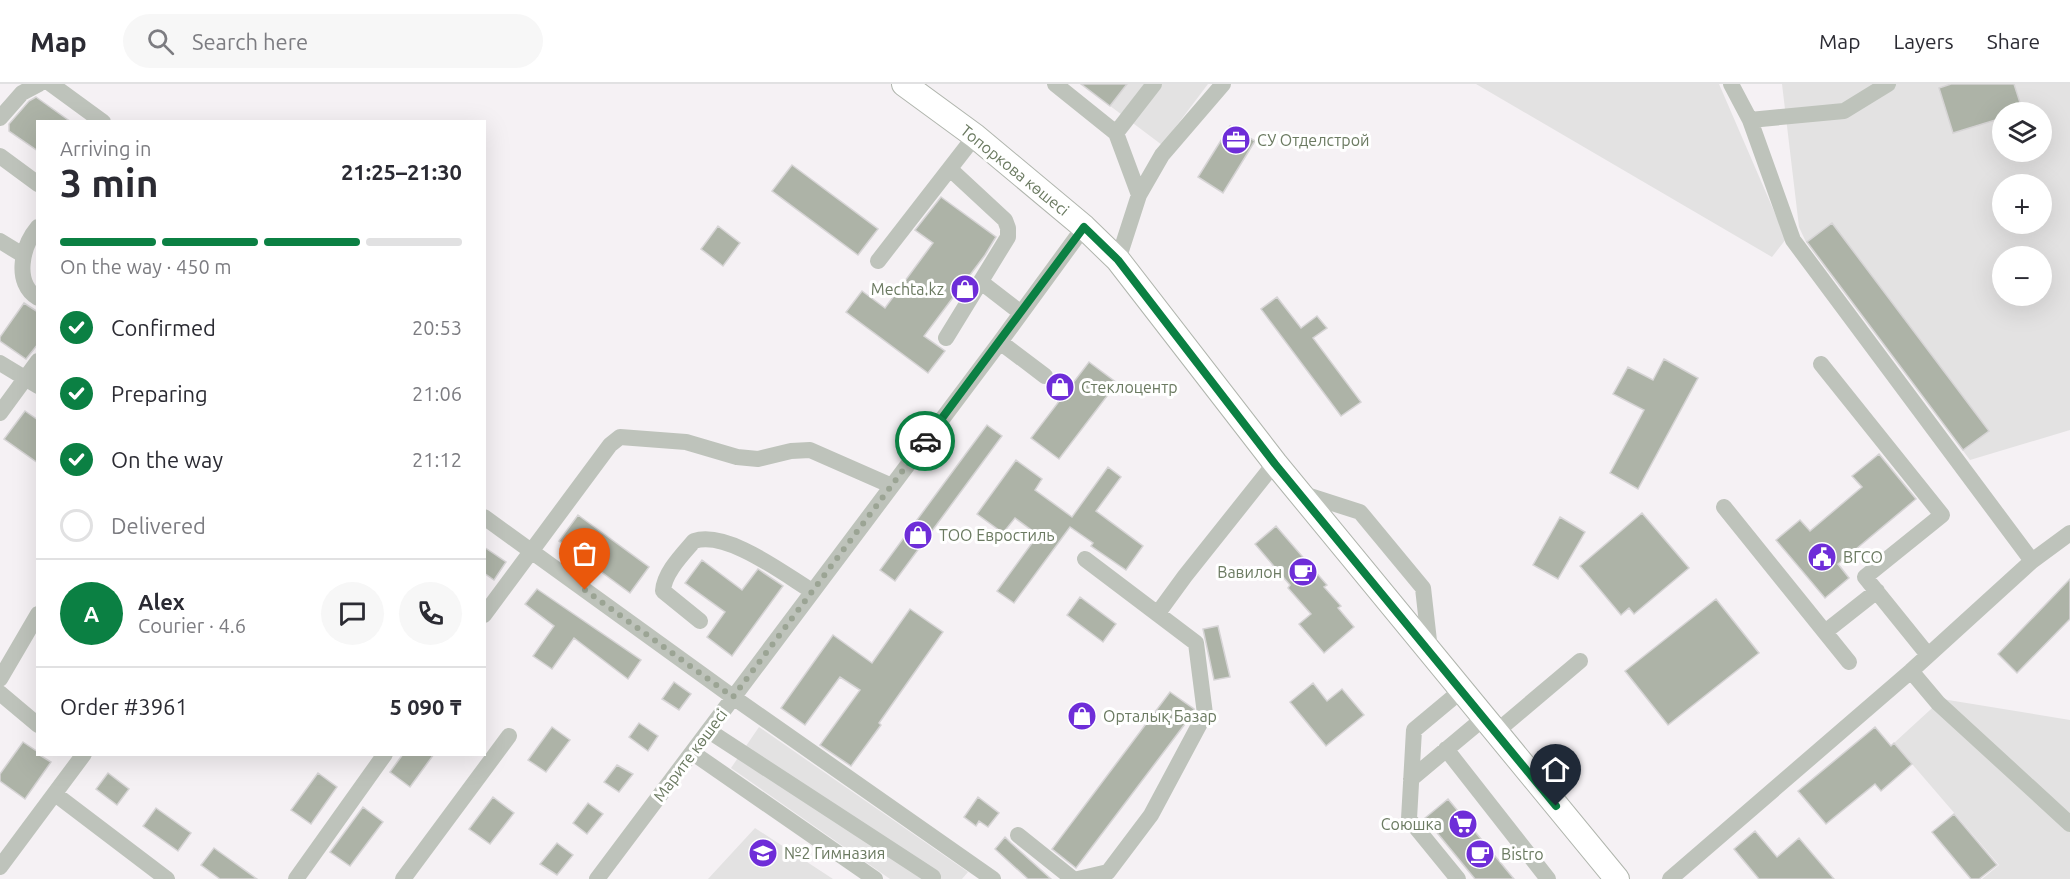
<!DOCTYPE html>
<html lang="en">
<head>
<meta charset="utf-8">
<style>
	:root { --surface:#fff; --page:#f7f7f7; --text:#2b2b33; --muted:#7c7c81; --line:#e1e1e2; --accent:#0b8043 }
	body { margin:0; font-family:Ubuntu,sans-serif; background:var(--page); color:var(--text); height:100vh; display:flex; flex-direction:column; font-size:22px; white-space:nowrap }
	* { box-sizing:border-box; margin:0 }
	p { font-size:20px; color:var(--muted) }
	.icon { flex:none; width:33px; height:33px; fill:none; stroke:currentColor; stroke-width:2; stroke-linecap:round; stroke-linejoin:round }
	.map { position:relative; flex:1; overflow:hidden }
	.side { position:absolute; left:36px; top:36px; width:450px; height:636px; display:flex; flex-direction:column; background:var(--surface); border-radius:0px; box-shadow:0 6px 24px #0002 }
	.side>* { flex:none }
	.buttons { position:absolute; left:1992px; top:18px; display:grid; gap:12px }
	.buttons a { display:grid; place-items:center; width:60px; height:60px; border-radius:50%; background:var(--surface); box-shadow:0 6px 24px #0002; font-size:30px }
	.pin { position:absolute; display:grid; place-items:center; width:51px; height:51px; color:#fff; margin:-62px -26px; border-radius:50% 50% 50% 0; rotate:-45deg; box-shadow:0 0 6px #0007 }
	.pin .icon { rotate:45deg }
	.courier { position:absolute; display:grid; place-items:center; width:60px; height:60px; margin:-30px; border:4px solid #0b8043; border-radius:50%; background:#fff; color:#222; box-shadow:0 2px 8px #0007 }
	.summary em { font-style:normal; font-weight:600 }
	.summary div { display:flex; flex-direction:column-reverse }
	.summary { display:flex; align-items:center; justify-content:space-between; height:102px; padding:0 24px }
	h1 { font-size:39px; font-weight:600; line-height:45px }
	.bar { display:grid; grid-template-columns:repeat(4,1fr); gap:9px 6px; align-content:center; height:72px; padding:0 24px }
	.bar i { height:8px; border-radius:4px; background:var(--line) }
	.bar .on { background:var(--accent) }
	.bar p { grid-column:span 4 }
	.line { display:flex; align-items:center; gap:15px; padding:0 24px; border-top:2px solid var(--line) }
	.line div { flex:1 }
	.round { display:grid; place-items:center; flex:none; width:63px; height:63px; border-radius:32px; background:var(--page) }
	ol { padding:0 24px; list-style:none }
	li { display:flex; align-items:center; gap:18px; height:66px }
	li p { margin-inline-start:auto }
	li .icon { padding:6px; border-radius:50%; background:var(--accent); color:#fff; stroke-width:4 }
	li:last-child { color:var(--muted) }
	li i { width:33px; height:33px; border:3px solid var(--line); border-radius:50% }
	header { display:flex; align-items:center; gap:36px; box-sizing:border-box; height:84px; padding:0 30px; background:var(--surface); border-bottom:2px solid var(--line) }
	header strong { font-size:28px }
	nav { display:flex; gap:33px; margin-inline-start:auto; font-size:21px }
	.search { width:420px; height:54px; background:var(--page); display:flex; align-items:center; gap:15px; box-sizing:border-box; padding:0 21px; border-radius:33px; color:var(--muted); font-size:22px }
	.map>svg:first-child { display:block }
</style>
</head>
<body>
<header>
<strong>Map</strong>
<div class="search"><svg class="icon" aria-label="search" viewBox="0 0 24 24"><circle cx="10" cy="10" r="6"/><path d="M15 15l6 6"/></svg>Search here</div>
<nav><a>Map</a><a>Layers</a><a>Share</a></nav>
</header>
<div class="map">
<svg width="2070" height="795" viewBox="0 0 2070 795">
	<rect width="100%" height="100%" fill="#f5f1f4"/>
	<path fill="#e3e2e2" fill-rule="evenodd" d="M 1081,0 L 1208,0 L 1162,61 Z
		M 1476,0 L 1719,0 L 1786,155 L 1772,173 Z
		M 1782,0 L 2070,0 L 2070,346 L 1970,376 L 1806,158 L 1799,143 ZM 2002,28 L 2042,28 L 2042,68 L 2002,68 ZM 2002,100 L 2042,100 L 2042,140 L 2002,140 ZM 2002,172 L 2042,172 L 2042,212 L 2002,212 Z
		M 1942,615 L 2070,636 L 2070,795 L 1982,795 L 1999,781 L 1894,659 Z
		M 759,643 L 968,788 L 962,795 L 890,795 L 731,684 Z
		M 755,744 L 833,795 L 708,795 Z"/>
	<path fill="#adb3a7" stroke="#d6d4d5" stroke-width="1.5" d="M 1081,0 L 1127,0 L 1110,22 Z
		M 1951,0 L 2014,0 L 2023,28 L 2002,28 L 2002,34 L 1953,49 L 1939,4 Z
		M 36,13 L 71,38 L 38,38 L 38,67 L 9,47 L 9,40 L 29,17 Z
		M 1230,42 L 1255,57 L 1223,109 L 1198,93 Z
		M 792,81 L 878,145 L 858,171 L 772,107 Z
		M 941,113 L 996,153 L 985,171 L 924,252 L 945,267 L 928,289 L 846,228 L 862,207 L 885,224 L 933,159 L 915,146 Z
		M 1832,139 L 1989,347 L 1963,366 L 1807,158 Z
		M 718,142 L 740,159 L 723,182 L 701,165 Z
		M 1277,213 L 1301,244 L 1317,232 L 1327,244 L 1313,254 L 1361,318 L 1341,332 L 1261,225 Z
		M 24,219 L 38,228 L 38,260 L 26,275 L 0,257 L 0,253 Z
		M 1664,275 L 1698,294 L 1638,405 L 1610,389 L 1644,326 L 1613,310 L 1628,283 L 1653,296 Z
		M 1089,278 L 1117,299 L 1059,375 L 1031,354 Z
		M 25,327 L 38,336 L 38,379 L 4,355 Z
		M 987,341 L 1002,352 L 895,497 L 880,486 Z
		M 1879,370 L 1916,415 L 1838,480 L 1849,494 L 1825,514 L 1776,456 L 1800,436 L 1810,447 L 1862,403 L 1852,392 Z
		M 1016,376 L 1042,395 L 1035,406 L 1072,433 L 1108,383 L 1121,393 L 1096,427 L 1143,462 L 1126,486 L 1091,462 L 1093,459 L 1070,443 L 1014,519 L 997,507 L 1038,451 L 1015,434 L 1003,449 L 977,430 Z
		M 1642,429 L 1689,484 L 1634,530 L 1629,524 L 1621,531 L 1580,482 Z
		M 578,431 L 649,483 L 630,509 L 559,457 Z
		M 1560,433 L 1585,448 L 1558,495 L 1533,481 Z
		M 1276,442 L 1327,501 L 1324,503 L 1341,522 L 1338,524 L 1354,543 L 1324,569 L 1299,540 L 1311,530 L 1288,504 L 1290,501 L 1255,460 Z
		M 484,463 L 506,478 L 494,496 L 484,489 Z
		M 702,476 L 742,506 L 758,485 L 783,502 L 732,572 L 707,553 L 725,528 L 685,499 Z
		M 2070,495 L 2070,535 L 2017,589 L 1998,570 Z
		M 537,505 L 641,576 L 628,595 L 574,554 L 552,585 L 533,572 L 554,542 L 525,520 Z
		M 1080,513 L 1116,540 L 1103,558 L 1067,531 Z
		M 1716,515 L 1759,569 L 1668,641 L 1625,587 Z
		M 910,525 L 943,548 L 879,639 L 881,641 L 851,682 L 820,661 L 860,606 L 840,593 L 805,641 L 781,624 L 833,551 L 872,579 Z
		M 1218,542 L 1230,593 L 1214,596 L 1203,545 Z
		M 674,598 L 691,610 L 679,626 L 662,615 Z
		M 1313,599 L 1327,617 L 1342,605 L 1364,631 L 1326,662 L 1290,618 Z
		M 1170,608 L 1194,625 L 1194,628 L 1076,784 L 1052,765 Z
		M 639,639 L 658,652 L 648,667 L 629,653 Z
		M 552,643 L 570,656 L 546,688 L 528,676 Z
		M 1875,643 L 1891,662 L 1894,659 L 1912,680 L 1881,707 L 1875,700 L 1826,740 L 1798,707 Z
		M 23,658 L 38,668 L 38,670 L 51,678 L 25,715 L 0,697 L 0,690 Z
		M 403,670 L 434,670 L 410,703 L 390,688 Z
		M 617,681 L 633,690 L 619,708 L 604,698 Z
		M 108,689 L 129,705 L 117,721 L 96,705 Z
		M 318,689 L 337,703 L 311,740 L 291,726 Z
		M 493,713 L 514,729 L 490,760 L 469,745 Z
		M 978,713 L 999,729 L 988,743 L 979,737 L 976,742 L 964,733 Z
		M 1448,715 L 1514,795 L 1475,795 L 1425,734 Z
		M 588,719 L 603,730 L 587,750 L 573,739 Z
		M 363,723 L 383,738 L 350,782 L 330,768 Z
		M 156,724 L 191,749 L 178,767 L 143,742 Z
		M 1954,730 L 1997,781 L 1979,795 L 1971,795 L 1932,748 Z
		M 1755,747 L 1777,773 L 1799,754 L 1834,795 L 1759,795 L 1734,765 Z
		M 1005,753 L 1011,759 L 1051,795 L 1028,795 L 995,765 Z
		M 557,759 L 573,771 L 557,791 L 540,780 Z
		M 214,764 L 257,795 L 220,795 L 201,781 Z"/>
	<g fill="none" stroke-linecap="round" stroke-linejoin="round">
		<g stroke="#b0b5ad" stroke-width="26">
			<path id="highway" d="M 904,0 L 975,52 L 1084,143 L 1118,176 L 1275,379 L 1617,795"/>
		</g>
		<path stroke="#bec3bb" stroke-width="16" d="M 51,0 L 103,38
			M 1055,0 L 1116,49 L 1139,111
			M 1731,0 L 1750,36 L 1793,156 L 2032,477
			M 0,34 L 22,9 L 39,0
			M 1750,36 L 1844,27 L 1888,0
			M 1116,49 L 1154,0
			M 0,72 L 38,100
			M 38,143 C 22,162 13,199 38,214
			M 0,157 L 23,171
			M 1118,176 L 1139,111 L 1162,71 L 1223,0
			M 878,177 L 975,52
			M 981,198 L 1021,229
			M 946,254 L 1008,153 L 1008,144 L 1005,136 L 950,85
			M 1000,258 L 1045,292
			M 0,279 L 38,302
			M 1821,280 L 1942,431 L 1865,493 L 1928,571
			M 0,329 L 38,277
			M 1301,409 L 1360,428 L 1423,504 L 1430,566
			M 1724,423 L 1849,578
			M 484,433 L 733,613 L 993,795
			M 1158,529 L 1185,492 L 1275,379
			M 484,531 L 610,361 L 620,353 L 686,358 L 737,373 L 758,375 L 791,367 L 810,366 L 892,402
			M 700,537 L 663,507 C 664,489 682,471 694,457 C 727,446 784,490 812,507
			M 1825,548 L 1877,507
			M 1911,587 L 1938,619 L 2070,740
			M 0,595 L 38,530
			M 0,609 L 38,641
			M 709,647 L 933,793
			M 1496,648 L 1580,577
			M 1446,665 L 1548,795
			M 693,669 L 875,795
			M 1411,695 L 1484,634
			M 55,710 L 167,795
			M 1018,751 L 1073,795
			M 0,783 L 84,670
			M 296,795 L 385,670
			M 403,795 L 509,652
			M 597,795 L 1000,258 L 1084,143
			M 1078,795 L 1108,788 L 1151,731 L 1205,630 L 1196,559 L 1085,475
			M 1458,795 L 1409,735 L 1414,646 L 1462,606
			M 1670,795 L 1911,587 L 2032,477 L 2070,449"/>
		<use href="#highway" stroke="#fff" stroke-width="24"/>
	</g>
	<g fill="none" stroke-linecap="round" stroke-linejoin="round">
		<path stroke="#9ba494" stroke-width="6" stroke-dasharray="0 10.8" d="M 585,506 L 733,613 L 925,357"/>
		<path stroke="#0b8043" stroke-width="8" d="M 925,357 L 1084,143 L 1118,176 L 1275,380 L 1556,722"/>
	</g>
	<defs>
		<g id="office-disc" transform="scale(1.5)"><circle r="9.5" fill="#6e2dd8" stroke="#fff"/><path d="M-6-3h4V-5.5h4V-3h4V5H-6ZM-1-4.5V-3h2v-1.5ZM-6 0V1H6V0Z" fill="#fff"/></g>
		<g id="shop-disc" transform="scale(1.5)"><circle r="9.5" fill="#6e2dd8" stroke="#fff"/><path d="M-5-2.5h2.3a2.7 3.5 0 0 1 5.4 0H5L5.5 6h-11ZM-1.5-2.5h3a1.5 2.3 0 0 0-3 0Z" fill="#fff"/></g>
		<g id="civic-disc" transform="scale(1.5)"><circle r="9.5" fill="#6e2dd8" stroke="#fff"/><path d="M-.6-6.5H3V-4.5H.6V-3L4-1V1h2V6H-6V1h2V-1L-.6-3ZM-1.2 2.5V6h2.4V2.5Z" fill="#fff"/></g>
		<g id="cafe-disc" transform="scale(1.5)"><circle r="9.5" fill="#6e2dd8" stroke="#fff"/><path d="M-5.5-4.5H6V0H3Q3 3.5 0 3.5H-2.5Q-5.5 3.5-5.5 0ZM3-3.2v2h1.7v-2ZM-6 4.5H4V6H-6Z" fill="#fff"/></g>
		<g id="supermarket-disc" transform="scale(1.5)"><circle r="9.5" fill="#6e2dd8" stroke="#fff"/><path d="M-6-5.5h2.5l.6 2H6L4.5 2H-2.5L-4.4-4H-6ZM-1.5 3.2a1.3 1.3 0 1 0 .1 0ZM3 3.2a1.3 1.3 0 1 0 .1 0Z" fill="#fff"/></g>
		<g id="school-disc" transform="scale(1.5)"><circle r="9.5" fill="#6e2dd8" stroke="#fff"/><path d="M0-5L7-2L0 1L-7-2ZM-4 1L0 2.5L4 1V4Q0 6-4 4Z" fill="#fff"/></g>
	</defs>
	<g fill-rule="evenodd">
		<use href="#office-disc" x="1236" y="56"/>
		<use href="#shop-disc" x="965" y="205"/>
		<use href="#shop-disc" x="1060" y="303"/>
		<use href="#shop-disc" x="918" y="451"/>
		<use href="#civic-disc" x="1822" y="473"/>
		<use href="#cafe-disc" x="1303" y="488"/>
		<use href="#shop-disc" x="1082" y="632"/>
		<use href="#supermarket-disc" x="1463" y="740"/>
		<use href="#school-disc" x="763" y="769"/>
		<use href="#cafe-disc" x="1480" y="770"/>
	</g>
	<g text-anchor="middle" dominant-baseline="central" stroke-width="6" stroke-linejoin="round" paint-order="stroke">
		<g font-size="16" fill="#6b7a61" stroke="#fff" text-anchor="start">
			<text x="1257" y="56">СУ Отделстрой</text>
			<text x="944" y="205" text-anchor="end">Mechta.kz</text>
			<text x="1081" y="303">Стеклоцентр</text>
			<text x="939" y="451">ТОО Евростиль</text>
			<text x="1843" y="473">ВГСО</text>
			<text x="1282" y="488" text-anchor="end">Вавилон</text>
			<text x="1103" y="632">Орталық Базар</text>
			<text x="1442" y="740" text-anchor="end">Союшка</text>
			<text x="784" y="769">№2 Гимназия</text>
			<text x="1501" y="770">Bistro</text>
		</g>
		<g font-size="16" fill="#6b7a61" stroke="#fff">
			<text transform="translate(1015 86) rotate(39)">Топоркова көшесі</text>
			<text transform="translate(690 671) rotate(-53)">Марите көшесі</text>
		</g>
	</g>
</svg>
<div class="buttons">
<a><svg class="icon" aria-label="layers" viewBox="0 0 24 24"><path d="M12 4l9 5-9 5-9-5zM3 14l9 5 9-5"/></svg></a>
<a>+</a>
<a>−</a>
</div>
<div class="pin" style="left:585px;top:506px;background:#ea580c"><svg class="icon" aria-label="bag" viewBox="0 0 24 24"><path d="M5 8h14l-1 12H6zM9 8a3 3 0 0 1 6 0"/></svg></div>
<div class="pin" style="left:1556px;top:722px;background:#1f2937"><svg class="icon" aria-label="home" viewBox="0 0 24 24"><path d="M3 11l9-7 9 7M6 9v11h12V9"/></svg></div>
<div class="courier" style="left:925px;top:357px"><svg class="icon" aria-label="car" viewBox="0 0 24 24"><path d="M5 17H2v-5l4-1 3-4h7l3 4 3 1v5h-3M9 17h6M6 11h13"/><circle cx="7" cy="17" r="2"/><circle cx="17" cy="17" r="2"/></svg></div>
<section class="side">
<div class="summary"><div><h1>3 min</h1><p>Arriving in</p></div><em>21:25–21:30</em></div>
<div class="bar"><i class="on"></i><i class="on"></i><i class="on"></i><i></i><p>On the way · 450 m</p></div>
<ol>
<li><svg class="icon" aria-label="check" viewBox="0 0 24 24"><path d="M5 12l5 5 9-10"/></svg>Confirmed<p>20:53</p></li>
<li><svg class="icon" aria-label="check" viewBox="0 0 24 24"><path d="M5 12l5 5 9-10"/></svg>Preparing<p>21:06</p></li>
<li><svg class="icon" aria-label="check" viewBox="0 0 24 24"><path d="M5 12l5 5 9-10"/></svg>On the way<p>21:12</p></li>
<li><i></i>Delivered</li>
</ol>
<div class="line" style="height:108px"><b class="round" style="background:var(--accent);color:#fff">A</b><div><b>Alex</b><p>Courier · 4.6</p></div><a class="round"><svg class="icon" aria-label="chat" viewBox="0 0 24 24"><path d="M4 5h16v11H9l-5 4z"/></svg></a><a class="round"><svg class="icon" aria-label="phone" viewBox="0 0 24 24"><path d="M5 4h4l2 5-3 2q2 4 5 5l2-3 5 2v4C11 20 4 13 5 4z"/></svg></a></div>
<div class="line" style="height:78px"><div>Order #3961</div><b>5 090 ₸</b></div>
</section>
</div>
</body>
</html>
